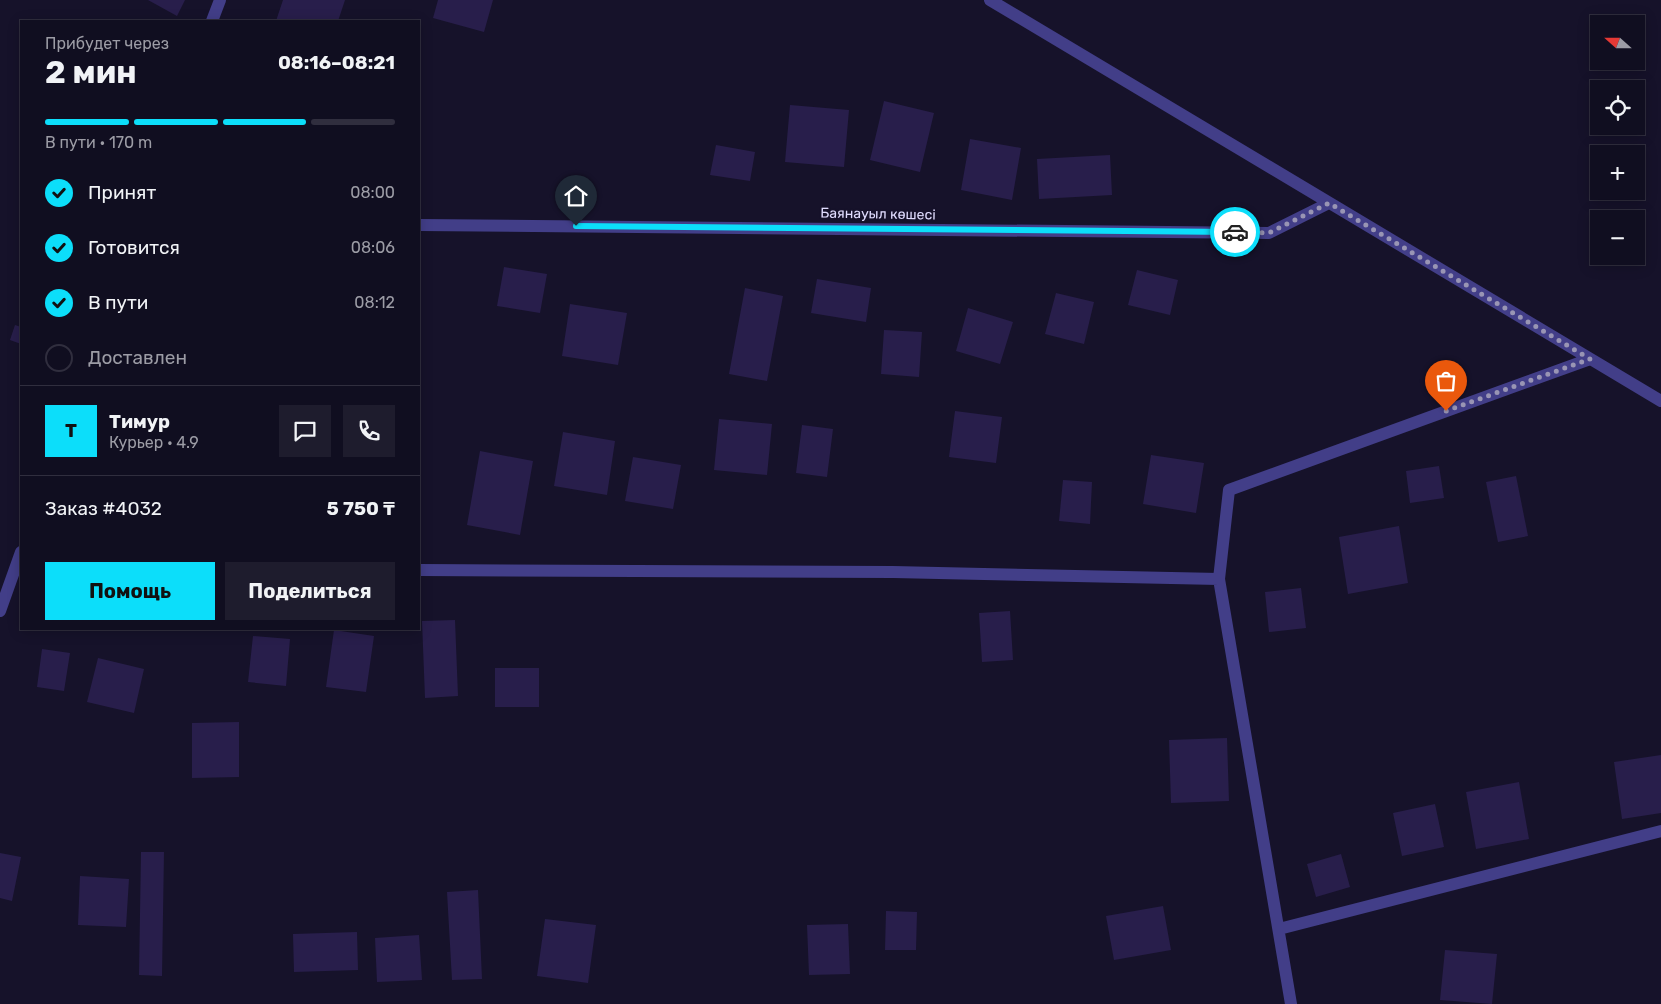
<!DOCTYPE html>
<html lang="ru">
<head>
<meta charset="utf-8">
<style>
	:root { --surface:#100e20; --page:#1e1c2d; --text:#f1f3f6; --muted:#9c9ca5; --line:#302e3e; --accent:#0cdefa }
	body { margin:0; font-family:Rubik,sans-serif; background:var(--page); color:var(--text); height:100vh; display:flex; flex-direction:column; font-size:19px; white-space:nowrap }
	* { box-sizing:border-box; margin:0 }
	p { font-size:16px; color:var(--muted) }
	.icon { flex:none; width:28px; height:28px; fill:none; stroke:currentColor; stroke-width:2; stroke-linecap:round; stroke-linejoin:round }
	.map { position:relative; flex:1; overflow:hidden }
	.drawer { position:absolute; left:20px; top:20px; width:400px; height:610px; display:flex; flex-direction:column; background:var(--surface); border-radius:0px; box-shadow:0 2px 12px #0003,0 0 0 1px var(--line) }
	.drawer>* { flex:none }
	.needle { width:32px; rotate:291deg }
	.buttons { position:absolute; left:1590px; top:15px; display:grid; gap:10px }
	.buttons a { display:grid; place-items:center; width:55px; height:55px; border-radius:0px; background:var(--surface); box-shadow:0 2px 12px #0003,0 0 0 1px var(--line); font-size:25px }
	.pin { position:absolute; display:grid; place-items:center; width:42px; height:42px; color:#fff; margin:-51px -21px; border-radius:50% 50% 50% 0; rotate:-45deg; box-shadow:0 0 5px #0007 }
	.pin .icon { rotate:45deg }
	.courier { position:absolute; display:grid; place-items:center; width:50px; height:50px; margin:-25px; border:4px solid #0cdefa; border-radius:50%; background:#fff; color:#222; box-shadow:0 1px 6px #0007 }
	.headline em { font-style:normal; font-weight:700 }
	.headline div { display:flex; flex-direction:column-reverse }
	.headline { display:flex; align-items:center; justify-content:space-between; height:85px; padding:0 25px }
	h1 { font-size:32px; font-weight:700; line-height:38px }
	.bar { display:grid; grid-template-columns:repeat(4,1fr); gap:8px 5px; align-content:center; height:60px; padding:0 25px }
	.bar i { height:6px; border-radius:4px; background:var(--line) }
	.bar .on { background:var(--accent) }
	.bar p { grid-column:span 4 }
	.line { display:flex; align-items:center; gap:12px; padding:0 25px; border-top:1px solid var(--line) }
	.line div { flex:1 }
	.round { display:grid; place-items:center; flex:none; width:52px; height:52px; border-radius:0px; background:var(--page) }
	ol { padding:0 25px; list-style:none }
	li { display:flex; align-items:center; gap:15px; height:55px }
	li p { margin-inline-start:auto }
	li .icon { padding:5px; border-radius:50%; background:var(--accent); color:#111; stroke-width:4 }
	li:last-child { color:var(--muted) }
	li i { width:28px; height:28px; border:2px solid var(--line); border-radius:50% }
	.cta { display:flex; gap:10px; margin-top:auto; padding:10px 25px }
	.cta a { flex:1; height:58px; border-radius:0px; background:var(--accent); color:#111; font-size:20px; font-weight:700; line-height:58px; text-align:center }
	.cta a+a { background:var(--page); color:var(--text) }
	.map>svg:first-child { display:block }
</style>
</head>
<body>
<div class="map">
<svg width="1661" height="1004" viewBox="0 0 1661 1004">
	<rect width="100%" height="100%" fill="#16122a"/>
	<path fill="#281e4b" d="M 148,0 L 185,0 L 177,16 Z
		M 283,0 L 345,0 L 338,21 L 276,21 Z
		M 438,0 L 493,0 L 484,32 L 433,18 Z
		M 884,101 L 934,113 L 920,172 L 870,160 Z
		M 790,105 L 849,110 L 844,167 L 785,162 Z
		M 970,139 L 1021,148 L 1012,200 L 961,190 Z
		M 716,145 L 755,152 L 750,181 L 710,175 Z
		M 1110,155 L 1112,195 L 1039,199 L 1037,159 Z
		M 504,267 L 547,274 L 540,313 L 497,306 Z
		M 1137,270 L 1178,280 L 1170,315 L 1128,305 Z
		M 817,279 L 871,288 L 866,322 L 811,313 Z
		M 745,288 L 783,296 L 767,381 L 729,374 Z
		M 1056,293 L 1094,302 L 1084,344 L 1045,334 Z
		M 570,304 L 627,313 L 618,365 L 562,356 Z
		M 968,308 L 1013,322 L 1000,364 L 956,351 Z
		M 15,325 L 21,327 L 21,344 L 10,340 Z
		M 884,330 L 922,332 L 919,377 L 881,374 Z
		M 955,411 L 1002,417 L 996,463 L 949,457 Z
		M 719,419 L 772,424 L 767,475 L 714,470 Z
		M 802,425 L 833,429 L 827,477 L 796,473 Z
		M 563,432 L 615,441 L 607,495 L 554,486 Z
		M 480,451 L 533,461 L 520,535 L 467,525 Z
		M 1151,455 L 1204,463 L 1196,513 L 1143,504 Z
		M 633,457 L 681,465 L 673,509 L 625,501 Z
		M 1439,466 L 1444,498 L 1410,503 L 1406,471 Z
		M 1516,476 L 1528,536 L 1498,542 L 1486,482 Z
		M 1063,480 L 1092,482 L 1090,524 L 1059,521 Z
		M 1399,526 L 1408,583 L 1348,594 L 1339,537 Z
		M 1301,588 L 1306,628 L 1269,632 L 1265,592 Z
		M 1010,611 L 1013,660 L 982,662 L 979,613 Z
		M 455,620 L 458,696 L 425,698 L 422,621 Z
		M 334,630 L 374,636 L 366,692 L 326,687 Z
		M 253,636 L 290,639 L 286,686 L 248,682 Z
		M 42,649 L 70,653 L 64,691 L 37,687 Z
		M 98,658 L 144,669 L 134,713 L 87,702 Z
		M 495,668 L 539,668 L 539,707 L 495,707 Z
		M 239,722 L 239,777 L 192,778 L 192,723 Z
		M 1227,738 L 1229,801 L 1171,803 L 1169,740 Z
		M 1661,755 L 1661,813 L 1622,819 L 1614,762 Z
		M 1519,782 L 1529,839 L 1476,849 L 1466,792 Z
		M 1435,804 L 1444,847 L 1402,856 L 1393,813 Z
		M 141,852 L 164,852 L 162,976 L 139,975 Z
		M 0,853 L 21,857 L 12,901 L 0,898 Z
		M 1341,854 L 1350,887 L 1316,897 L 1307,864 Z
		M 80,876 L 129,879 L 126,927 L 78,925 Z
		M 478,890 L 482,979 L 452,980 L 447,892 Z
		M 1163,906 L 1171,950 L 1114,960 L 1106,916 Z
		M 886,911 L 917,912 L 916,950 L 885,950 Z
		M 545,919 L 596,925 L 588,983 L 537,976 Z
		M 848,924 L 850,974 L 809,975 L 807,925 Z
		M 357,932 L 358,970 L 294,972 L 293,934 Z
		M 419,935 L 422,980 L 377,982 L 375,938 Z
		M 1445,950 L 1497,954 L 1492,1004 L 1440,1000 Z"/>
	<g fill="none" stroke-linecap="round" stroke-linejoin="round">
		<path stroke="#423e88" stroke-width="12" d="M 990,0 L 1661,401
			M 212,21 L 220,0
			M 419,225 L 1269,233 L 1329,203
			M 419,570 L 893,572 L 1219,579
			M 0,611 L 21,552
			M 1279,929 L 1661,831
			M 1291,1004 L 1219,579 L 1229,490 L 1590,359"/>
	</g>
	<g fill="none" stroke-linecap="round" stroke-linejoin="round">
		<path stroke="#9995b4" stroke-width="5" stroke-dasharray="0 9" d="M 1235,232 L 1269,233 L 1329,203 L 1590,359 L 1446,411"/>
		<path stroke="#0cdefa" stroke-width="6" d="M 576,226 L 1235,232"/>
	</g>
	<g text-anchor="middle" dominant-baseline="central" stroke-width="4" stroke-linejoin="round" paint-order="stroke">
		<g font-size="14" fill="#e0dcfe" stroke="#16122a">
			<text transform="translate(878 214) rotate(1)">Баянауыл көшесі</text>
		</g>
	</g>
</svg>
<div class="buttons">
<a><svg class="needle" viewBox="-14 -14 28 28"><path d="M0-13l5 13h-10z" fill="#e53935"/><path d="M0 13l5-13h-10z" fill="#9c9ca5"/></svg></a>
<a><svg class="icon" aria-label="locate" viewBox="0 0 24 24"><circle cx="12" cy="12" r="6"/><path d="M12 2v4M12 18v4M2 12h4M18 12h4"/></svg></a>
<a>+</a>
<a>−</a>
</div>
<div class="pin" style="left:1446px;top:411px;background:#ea580c"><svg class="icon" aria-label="bag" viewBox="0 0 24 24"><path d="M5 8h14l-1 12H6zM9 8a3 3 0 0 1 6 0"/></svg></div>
<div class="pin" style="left:576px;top:226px;background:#1f2937"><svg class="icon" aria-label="home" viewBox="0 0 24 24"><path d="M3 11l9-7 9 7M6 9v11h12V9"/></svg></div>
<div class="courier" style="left:1235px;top:232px"><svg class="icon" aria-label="car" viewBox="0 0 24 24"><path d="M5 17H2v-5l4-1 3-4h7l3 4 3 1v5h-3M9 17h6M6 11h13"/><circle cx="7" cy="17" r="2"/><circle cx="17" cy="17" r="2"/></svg></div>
<section class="drawer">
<div class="headline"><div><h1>2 мин</h1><p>Прибудет через</p></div><em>08:16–08:21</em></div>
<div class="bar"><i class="on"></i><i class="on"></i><i class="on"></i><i></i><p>В пути · 170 m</p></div>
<ol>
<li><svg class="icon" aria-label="check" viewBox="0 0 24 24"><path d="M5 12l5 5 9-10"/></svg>Принят<p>08:00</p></li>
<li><svg class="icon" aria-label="check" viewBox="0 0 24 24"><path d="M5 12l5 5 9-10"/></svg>Готовится<p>08:06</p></li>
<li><svg class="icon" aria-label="check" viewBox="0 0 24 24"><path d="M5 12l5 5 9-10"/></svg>В пути<p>08:12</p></li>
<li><i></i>Доставлен</li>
</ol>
<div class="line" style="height:90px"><b class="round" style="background:var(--accent);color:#111">Т</b><div><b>Тимур</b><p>Курьер · 4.9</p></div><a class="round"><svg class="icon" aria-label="chat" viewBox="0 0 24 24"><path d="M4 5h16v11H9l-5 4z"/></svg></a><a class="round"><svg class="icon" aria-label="phone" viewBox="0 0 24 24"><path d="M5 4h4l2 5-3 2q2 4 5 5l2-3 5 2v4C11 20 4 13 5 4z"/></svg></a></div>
<div class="line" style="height:65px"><div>Заказ #4032</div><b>5 750 ₸</b></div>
<div class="cta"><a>Помощь</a><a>Поделиться</a></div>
</section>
</div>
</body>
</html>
